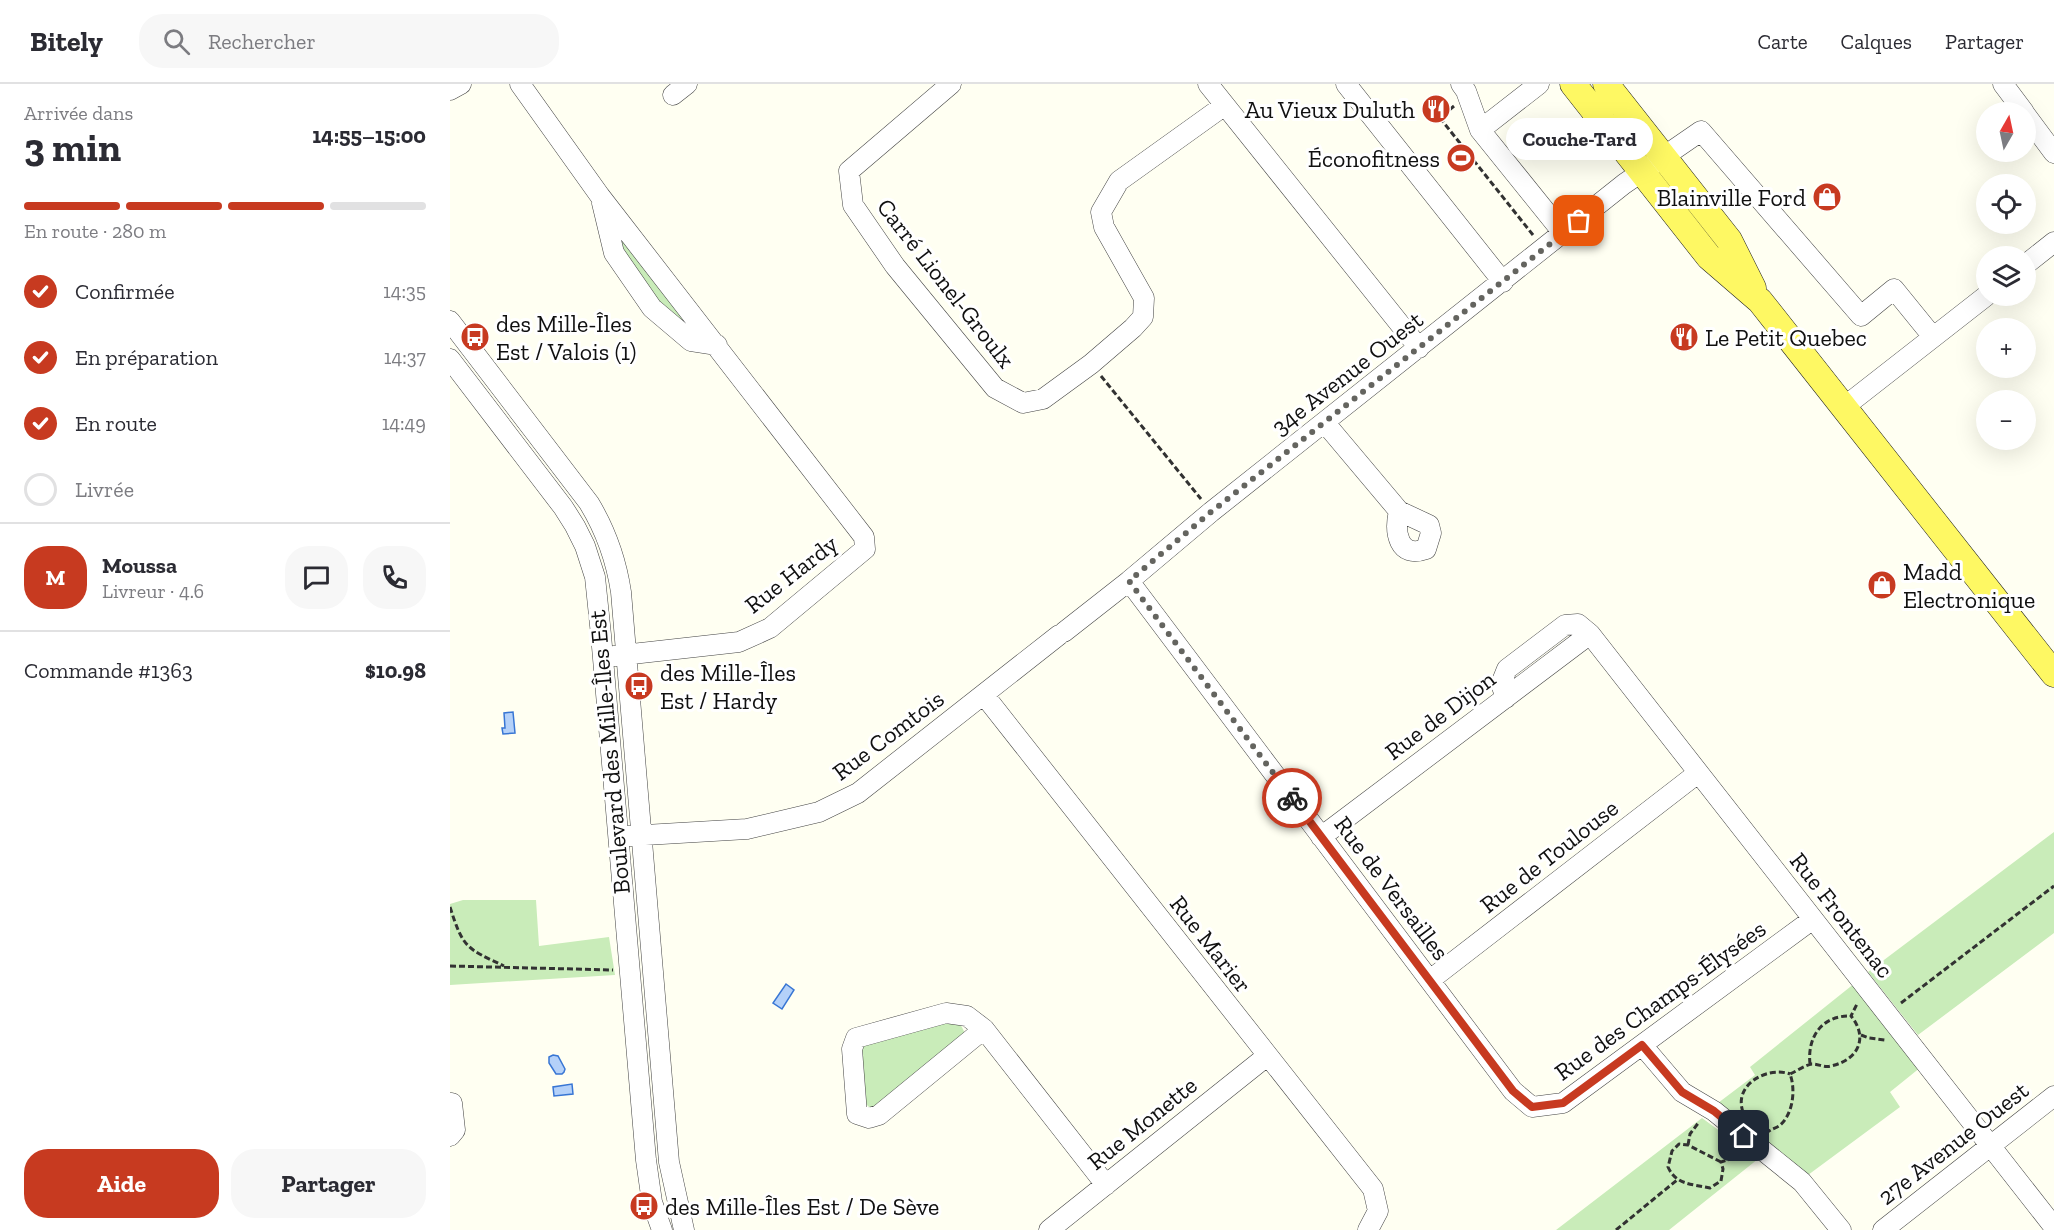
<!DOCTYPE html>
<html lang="fr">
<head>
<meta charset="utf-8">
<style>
	:root { --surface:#fff; --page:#f7f7f7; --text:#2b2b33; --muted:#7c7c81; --line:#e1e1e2; --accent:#c73a20 }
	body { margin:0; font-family:"Zilla Slab",serif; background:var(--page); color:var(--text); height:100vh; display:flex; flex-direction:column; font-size:22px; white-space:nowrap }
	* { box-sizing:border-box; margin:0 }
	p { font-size:20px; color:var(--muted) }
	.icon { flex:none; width:33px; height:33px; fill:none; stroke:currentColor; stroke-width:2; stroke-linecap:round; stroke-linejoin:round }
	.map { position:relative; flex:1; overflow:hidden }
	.sheet { display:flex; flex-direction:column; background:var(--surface); width:450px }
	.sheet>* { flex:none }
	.needle { width:39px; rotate:9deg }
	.fabs { position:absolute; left:1526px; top:18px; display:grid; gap:12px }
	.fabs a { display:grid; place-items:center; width:60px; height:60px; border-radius:50%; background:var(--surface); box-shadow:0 6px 24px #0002; font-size:30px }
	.pin { position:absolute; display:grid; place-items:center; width:51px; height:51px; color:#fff; margin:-26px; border-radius:12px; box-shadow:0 3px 9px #0006 }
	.courier { position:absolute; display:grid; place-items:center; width:60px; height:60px; margin:-30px; border:4px solid #c73a20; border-radius:50%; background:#fff; color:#222; box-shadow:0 2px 8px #0007 }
	.bubble { position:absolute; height:42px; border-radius:21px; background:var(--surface); box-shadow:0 6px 24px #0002; font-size:20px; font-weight:700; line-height:42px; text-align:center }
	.overview em { font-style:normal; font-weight:700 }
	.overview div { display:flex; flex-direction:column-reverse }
	.overview { display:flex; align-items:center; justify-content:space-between; height:102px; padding:0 24px }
	h1 { font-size:39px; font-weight:700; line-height:45px }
	.bar { display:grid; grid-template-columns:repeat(4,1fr); gap:9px 6px; align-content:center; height:72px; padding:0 24px }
	.bar i { height:8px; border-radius:4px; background:var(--line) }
	.bar .on { background:var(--accent) }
	.bar p { grid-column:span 4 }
	.line { display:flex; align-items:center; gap:15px; padding:0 24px; border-top:2px solid var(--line) }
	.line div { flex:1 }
	.round { display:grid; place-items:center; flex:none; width:63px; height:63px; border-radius:24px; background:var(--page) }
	ol { padding:0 24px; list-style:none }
	li { display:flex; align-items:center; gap:18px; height:66px }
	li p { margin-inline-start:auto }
	li .icon { padding:6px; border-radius:50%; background:var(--accent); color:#fff; stroke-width:4 }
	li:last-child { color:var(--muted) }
	li i { width:33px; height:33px; border:3px solid var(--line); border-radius:50% }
	.primary-button { display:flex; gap:12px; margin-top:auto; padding:12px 24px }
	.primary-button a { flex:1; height:69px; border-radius:24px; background:var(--accent); color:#fff; font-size:24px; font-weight:700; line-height:69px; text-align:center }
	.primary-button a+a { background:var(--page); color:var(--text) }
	header { display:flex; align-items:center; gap:36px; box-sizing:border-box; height:84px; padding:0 30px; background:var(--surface); border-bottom:2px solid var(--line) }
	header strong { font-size:28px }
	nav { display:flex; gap:33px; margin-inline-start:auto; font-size:21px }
	.search { width:420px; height:54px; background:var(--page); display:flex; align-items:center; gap:15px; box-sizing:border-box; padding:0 21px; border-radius:24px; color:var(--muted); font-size:22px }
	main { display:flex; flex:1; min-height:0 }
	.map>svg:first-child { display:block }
</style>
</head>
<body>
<header>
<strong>Bitely</strong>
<div class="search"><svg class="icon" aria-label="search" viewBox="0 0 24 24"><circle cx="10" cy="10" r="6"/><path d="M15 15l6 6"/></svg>Rechercher</div>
<nav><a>Carte</a><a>Calques</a><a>Partager</a></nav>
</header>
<main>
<section class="sheet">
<div class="overview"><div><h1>3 min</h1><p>Arrivée dans</p></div><em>14:55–15:00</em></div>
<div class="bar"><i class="on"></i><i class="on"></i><i class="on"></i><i></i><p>En route · 280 m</p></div>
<ol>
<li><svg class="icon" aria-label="check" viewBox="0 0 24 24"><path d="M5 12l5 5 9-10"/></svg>Confirmée<p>14:35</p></li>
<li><svg class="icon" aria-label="check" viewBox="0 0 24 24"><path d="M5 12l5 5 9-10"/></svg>En préparation<p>14:37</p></li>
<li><svg class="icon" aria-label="check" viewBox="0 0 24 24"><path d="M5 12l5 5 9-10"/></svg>En route<p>14:49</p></li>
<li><i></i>Livrée</li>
</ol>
<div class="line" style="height:108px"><b class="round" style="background:var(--accent);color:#fff">M</b><div><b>Moussa</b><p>Livreur · 4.6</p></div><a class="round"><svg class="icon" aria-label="chat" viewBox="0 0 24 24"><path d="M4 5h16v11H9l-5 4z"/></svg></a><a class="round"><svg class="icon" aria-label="phone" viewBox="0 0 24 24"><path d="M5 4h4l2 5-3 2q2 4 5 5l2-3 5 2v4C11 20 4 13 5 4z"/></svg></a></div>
<div class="line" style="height:78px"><div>Commande #1363</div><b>$10.98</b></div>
<div class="primary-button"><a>Aide</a><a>Partager</a></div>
</section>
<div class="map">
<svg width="1604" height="1146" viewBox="0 0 1604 1146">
	<rect width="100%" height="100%" fill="#fffff2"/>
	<path fill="#c9ecb9" d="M 157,127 L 255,254 L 205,222 L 168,169 Z
		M 1604,748 L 1604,849 L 1468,951 L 1418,888 Z
		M 13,816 L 86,816 L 89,862 L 159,853 L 165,891 L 0,901 L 0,820 Z
		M 1405,899 L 1471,983 L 1440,1008 L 1450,1023 L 1358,1091 L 1264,1022 L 1305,991 L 1300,983 Z
		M 497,935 C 508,937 511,939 515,950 L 428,1024 L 419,1023 L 413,1017 L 409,969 L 415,958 Z
		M 1252,1034 L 1308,1075 L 1219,1146 L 1106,1146 Z"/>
	<path fill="#b4d1f9" stroke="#3876d4" stroke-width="1.5" d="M 63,628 L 65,649 L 53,650 L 52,644 L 55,644 L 54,629 Z
		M 336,900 L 344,906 L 332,925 L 323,919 Z
		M 103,971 L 108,972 L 115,985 L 114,988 L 112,990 L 106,990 L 99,979 L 99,973 Z
		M 122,1000 L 123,1010 L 104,1012 L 103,1003 Z"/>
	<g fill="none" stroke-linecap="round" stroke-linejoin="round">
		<g stroke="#434343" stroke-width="21">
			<path id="minor" d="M 70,0 L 150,112 L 414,453 L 415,465 L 320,544 L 289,558 L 164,572
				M 501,0 L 399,87 L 403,121 L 445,182 L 545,304 L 573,319 L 593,315 L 641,280 L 683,244 L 693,233 L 694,214 L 654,143 L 651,128 L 669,97 L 775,21
				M 758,0 L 969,264
				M 896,0 L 1053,198
				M 1011,0 L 1016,7 L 1030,46 L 1113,149
				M 1553,0 L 1574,28
				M 0,6 L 11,0
				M 223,11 L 237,0
				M 1575,30 L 1604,69
				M 1030,46 L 1089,0
				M 152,119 L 164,169 L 202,224 L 241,257 L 267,261
				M 1575,181 L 1604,158
				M 0,237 L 139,419 C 156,447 166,475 171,508 L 219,1078 L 234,1146
				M 0,275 L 113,423 L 125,442 L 135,462 L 145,493 L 151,551 L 196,1076 L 202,1118 L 212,1146
				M 1394,323 L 1536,212
				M 875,339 L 949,427 L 979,441 L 981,449 L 976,465 C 948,475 944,448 949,427
				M 679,497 L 1063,1007 L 1082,1023 L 1113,1019 L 1363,835
				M 614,548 L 679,497 L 761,428 L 1174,100 L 1251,47 L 1411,232 L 1444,205 L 1483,253
				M 534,611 L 923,1105 L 928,1127 L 918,1146
				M 1056,614 L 1051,600 L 1057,585 L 1115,541 L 1128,540 L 1140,550 L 1604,1143
				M 178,752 L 297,745 L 369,728 L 408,709 L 609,551
				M 871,753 L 1140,550
				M 980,896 L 1248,689
				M 534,945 L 429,1031 L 419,1034 L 407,1030 L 402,965 L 406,954 L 496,929 L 517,932 L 534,945 L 656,1101
				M 1192,961 L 1232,1008 L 1264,1027 L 1352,1098 L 1391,1146
				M 0,1019 L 2,1019 L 5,1046 L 0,1052
				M 599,1146 L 817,972
				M 1433,1146 L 1604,1012"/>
		</g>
		<g stroke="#212121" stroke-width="27">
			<path id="major" d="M 1123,0 L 1259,173 L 1310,217 L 1604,590
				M 1156,0 L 1279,156 L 1303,204"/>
		</g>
		<path stroke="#323232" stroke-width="3" stroke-dasharray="6 3" stroke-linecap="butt" d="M 1004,22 L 990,34 L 1083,151
			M 651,292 L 751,415
			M 0,823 C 13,864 16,864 54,882
			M 0,882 L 163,886
			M 1451,919 L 1604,802
			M 1411,951 L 1419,954 L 1435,956
			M 1360,980 C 1357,953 1372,931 1401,932
			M 1293,1028 C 1283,1000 1318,982 1340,990
			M 1316,1050 C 1320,1045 1324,1045 1329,1042 C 1343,1031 1346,1006 1340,990 C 1347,987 1355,981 1362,980 C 1369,980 1375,984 1381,982 C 1408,976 1419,954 1401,932 L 1407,920
			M 1238,1061 L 1240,1050 L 1249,1038
			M 1271,1078 L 1238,1061 L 1229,1060 L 1222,1067 L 1218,1083 C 1226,1101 1242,1100 1260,1104 L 1271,1097 L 1273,1085 L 1271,1078 L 1293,1071
			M 1166,1146 L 1227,1096"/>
		<use href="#minor" stroke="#fff" stroke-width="20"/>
		<use href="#major" stroke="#fef863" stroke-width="26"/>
	</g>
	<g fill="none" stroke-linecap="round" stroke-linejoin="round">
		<path stroke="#64645f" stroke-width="6" stroke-dasharray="0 10.8" d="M 842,714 L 679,497 L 761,428 L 1129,137"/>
		<path stroke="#c73a20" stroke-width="8" d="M 842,714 L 1063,1007 L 1082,1023 L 1113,1019 L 1192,961 L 1232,1008 L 1264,1027 L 1294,1052"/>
	</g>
	<defs>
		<g id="restaurant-disc" transform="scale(1.5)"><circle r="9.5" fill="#c73a20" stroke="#fff"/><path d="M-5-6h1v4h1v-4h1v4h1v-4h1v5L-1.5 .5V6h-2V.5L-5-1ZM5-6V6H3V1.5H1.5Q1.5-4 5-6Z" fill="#fff"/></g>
		<g id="stadium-disc" transform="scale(1.5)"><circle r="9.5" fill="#c73a20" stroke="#fff"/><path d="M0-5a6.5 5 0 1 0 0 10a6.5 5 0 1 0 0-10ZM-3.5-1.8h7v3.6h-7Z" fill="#fff"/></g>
		<g id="shop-disc" transform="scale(1.5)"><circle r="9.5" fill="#c73a20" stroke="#fff"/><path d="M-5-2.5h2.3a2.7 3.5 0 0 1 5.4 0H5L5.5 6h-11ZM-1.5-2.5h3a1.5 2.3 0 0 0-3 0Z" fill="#fff"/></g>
		<g id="bus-disc" transform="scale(1.5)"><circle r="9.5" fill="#c73a20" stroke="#fff"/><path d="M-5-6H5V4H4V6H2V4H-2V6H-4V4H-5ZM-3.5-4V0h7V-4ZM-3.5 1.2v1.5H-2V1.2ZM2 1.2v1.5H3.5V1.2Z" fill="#fff"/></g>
	</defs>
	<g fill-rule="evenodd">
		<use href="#restaurant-disc" x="986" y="25"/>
		<use href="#stadium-disc" x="1011" y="74"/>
		<use href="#shop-disc" x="1377" y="113"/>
		<use href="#bus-disc" x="25" y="253"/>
		<use href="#restaurant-disc" x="1234" y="253"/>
		<use href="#shop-disc" x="1432" y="501"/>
		<use href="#bus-disc" x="189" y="602"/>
		<use href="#bus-disc" x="194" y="1122"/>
	</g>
	<g text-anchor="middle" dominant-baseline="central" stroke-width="6" stroke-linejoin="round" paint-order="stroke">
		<g font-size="24" fill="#101010" stroke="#fff" text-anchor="start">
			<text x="965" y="25" text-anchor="end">Au Vieux Duluth</text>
			<text x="990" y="74" text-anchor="end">Éconofitness</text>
			<text x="1356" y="113" text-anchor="end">Blainville Ford</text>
			<text x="46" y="239">des Mille-Îles<tspan x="46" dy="28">Est / Valois (1)</tspan></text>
			<text x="1255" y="253">Le Petit Quebec</text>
			<text x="1453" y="487">Madd<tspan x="1453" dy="28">Electronique</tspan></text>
			<text x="210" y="588">des Mille-Îles<tspan x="210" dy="28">Est / Hardy</tspan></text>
			<text x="215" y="1122">des Mille-Îles Est / De Sève</text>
		</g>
		<g font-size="24" fill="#101010" stroke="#fff">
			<text transform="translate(496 199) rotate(52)">Carré Lionel-Groulx</text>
			<text transform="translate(897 289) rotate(-38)">34e Avenue Ouest</text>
			<text transform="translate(341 490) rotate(-38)">Rue Hardy</text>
			<text transform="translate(990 631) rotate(-37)">Rue de Dijon</text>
			<text transform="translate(438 651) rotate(-37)">Rue Comtois</text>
			<text transform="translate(159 668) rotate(-95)">Boulevard des Mille-Îles Est</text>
			<text transform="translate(1099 772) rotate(-38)">Rue de Toulouse</text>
			<text transform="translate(942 804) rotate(53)">Rue de Versailles</text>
			<text transform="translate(1392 831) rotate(52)">Rue Frontenac</text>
			<text transform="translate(761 860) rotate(52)">Rue Marier</text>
			<text transform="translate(1210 916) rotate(-36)">Rue des Champs-Élysées</text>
			<text transform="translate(692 1039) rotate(-39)">Rue Monette</text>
			<text transform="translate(1503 1059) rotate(-38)">27e Avenue Ouest</text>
		</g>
	</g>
</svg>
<div class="fabs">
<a><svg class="needle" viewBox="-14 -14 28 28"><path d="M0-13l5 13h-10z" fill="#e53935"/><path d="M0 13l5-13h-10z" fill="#7c7c81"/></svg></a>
<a><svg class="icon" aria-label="locate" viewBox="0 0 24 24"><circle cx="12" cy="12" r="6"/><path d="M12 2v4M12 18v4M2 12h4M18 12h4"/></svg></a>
<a><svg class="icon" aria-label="layers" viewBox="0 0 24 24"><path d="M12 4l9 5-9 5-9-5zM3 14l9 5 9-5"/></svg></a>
<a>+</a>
<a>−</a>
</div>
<div class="pin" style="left:1129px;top:137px;background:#ea580c"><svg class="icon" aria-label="bag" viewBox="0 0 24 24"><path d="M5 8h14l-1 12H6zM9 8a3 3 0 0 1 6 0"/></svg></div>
<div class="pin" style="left:1294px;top:1052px;background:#1f2937"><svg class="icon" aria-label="home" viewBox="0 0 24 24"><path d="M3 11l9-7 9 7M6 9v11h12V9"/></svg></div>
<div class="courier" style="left:842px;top:714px"><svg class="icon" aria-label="bike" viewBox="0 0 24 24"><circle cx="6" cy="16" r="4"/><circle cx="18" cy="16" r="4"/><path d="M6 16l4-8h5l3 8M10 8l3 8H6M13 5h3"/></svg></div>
<div class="bubble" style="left:1056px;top:34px;width:147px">Couche-Tard</div>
</div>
</main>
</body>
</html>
